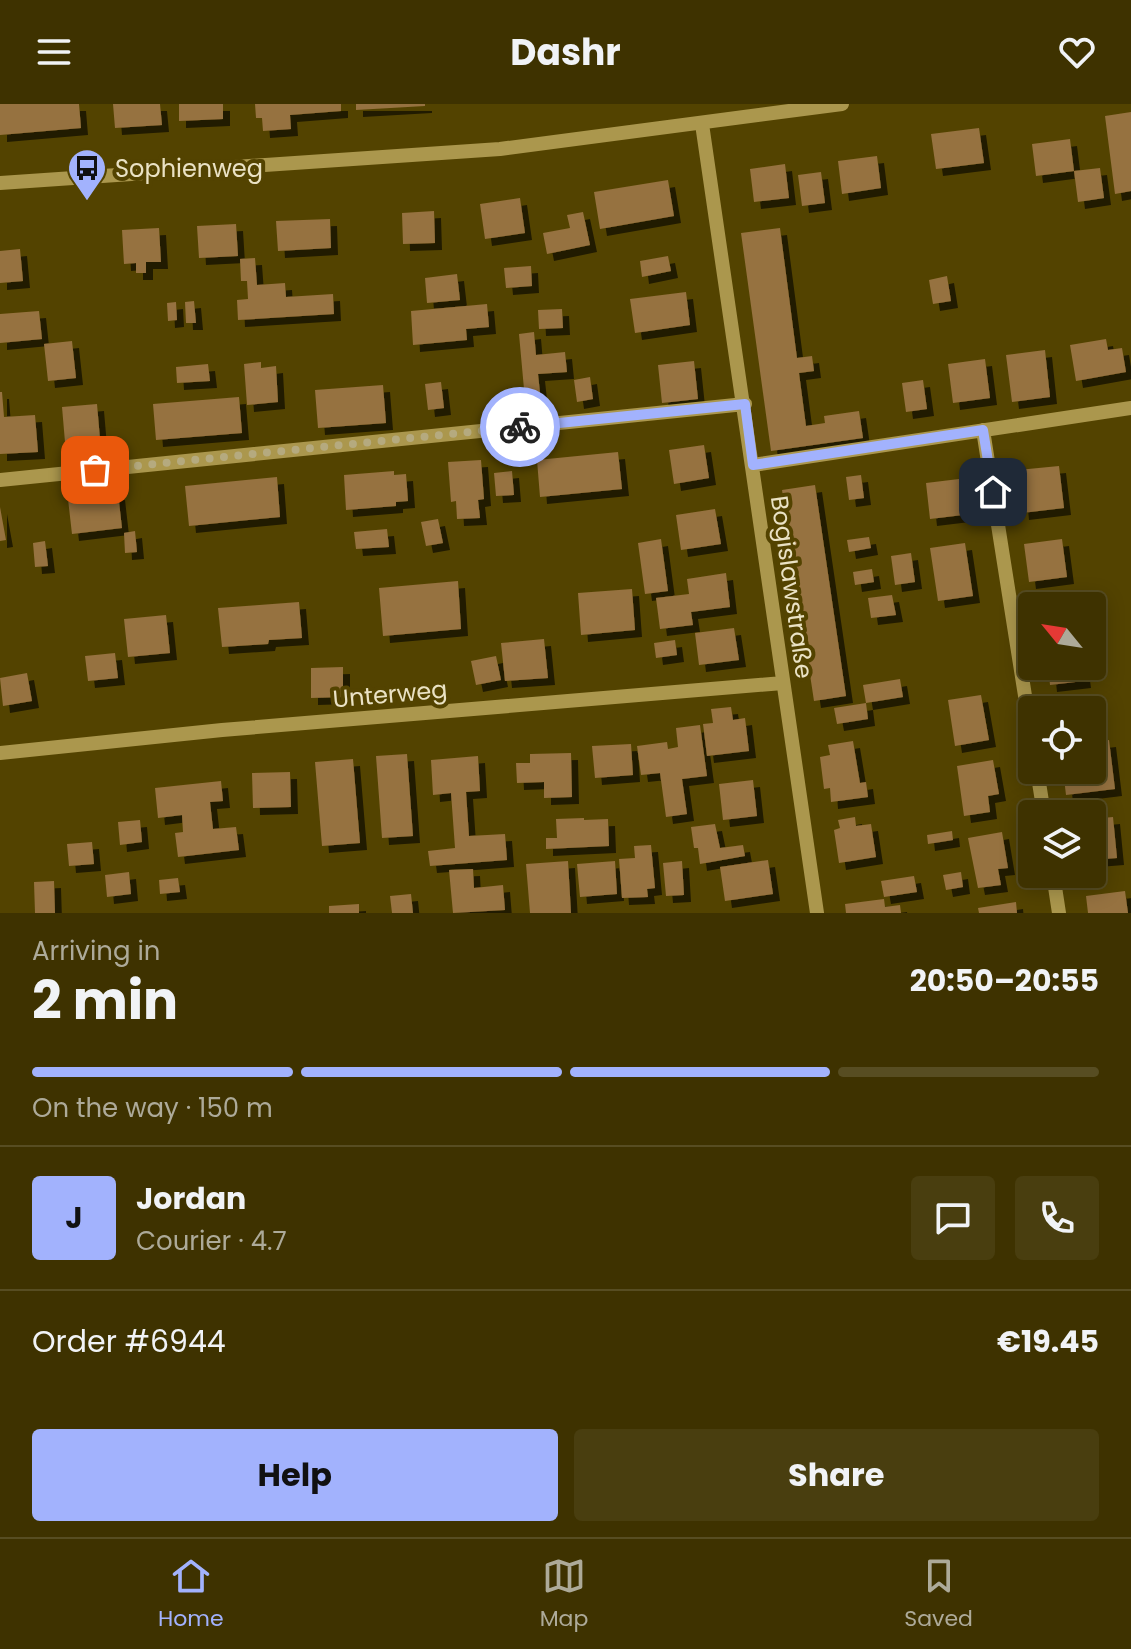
<!DOCTYPE html>
<html lang="en">
<head>
<meta charset="utf-8">
<style>
	:root { --surface:#3e3200; --page:#493e0f; --text:#f1f3f6; --muted:#adaa99; --line:#574d22; --accent:#a2b2fd }
	body { margin:0; font-family:Poppins,sans-serif; background:var(--page); color:var(--text); height:100vh; display:flex; flex-direction:column; font-size:30px; white-space:nowrap }
	* { box-sizing:border-box; margin:0 }
	p { font-size:26px; color:var(--muted) }
	.icon { flex:none; width:44px; height:44px; fill:none; stroke:currentColor; stroke-width:2; stroke-linecap:round; stroke-linejoin:round }
	.map { position:relative; height:809px; overflow:hidden }
	.side { display:flex; flex-direction:column; background:var(--surface); flex:1 }
	.side>* { flex:none }
	.needle { width:52px; rotate:300deg }
	.tools { position:absolute; left:1018px; top:488px; display:grid; gap:16px }
	.tools a { display:grid; place-items:center; width:88px; height:88px; border-radius:8px; background:var(--surface); box-shadow:0 4px 20px #0003,0 0 0 2px var(--line); font-size:40px }
	.pin { position:absolute; display:grid; place-items:center; width:68px; height:68px; color:#fff; margin:-34px; border-radius:16px; box-shadow:0 4px 12px #0006 }
	.courier { position:absolute; display:grid; place-items:center; width:80px; height:80px; margin:-40px; border:6px solid #a2b2fd; border-radius:50%; background:#fff; color:#222; box-shadow:0 2px 10px #0007 }
	.head em { font-style:normal; font-weight:700 }
	.head div { display:flex; flex-direction:column-reverse }
	.head { display:flex; align-items:center; justify-content:space-between; height:136px; padding:0 32px }
	h1 { font-size:52px; font-weight:700; line-height:60px }
	.bar { display:grid; grid-template-columns:repeat(4,1fr); gap:12px 8px; align-content:center; height:96px; padding:0 32px }
	.bar i { height:10px; border-radius:6px; background:var(--line) }
	.bar .selected { background:var(--accent) }
	.bar p { grid-column:span 4 }
	.line { display:flex; align-items:center; gap:20px; padding:0 32px; border-top:2px solid var(--line) }
	.line div { flex:1 }
	.round { display:grid; place-items:center; flex:none; width:84px; height:84px; border-radius:8px; background:var(--page) }
	.cta { display:flex; gap:16px; margin-top:auto; padding:16px 32px }
	.cta a { flex:1; height:92px; border-radius:8px; background:var(--accent); color:#111; font-size:32px; font-weight:700; line-height:92px; text-align:center }
	.cta a+a { background:var(--page); color:var(--text) }
	header { display:flex; justify-content:space-between; align-items:center; height:104px; padding:0 32px; background:var(--surface); font-size:36px; font-weight:700 }
	.tab-bar { display:flex; justify-content:space-around; align-items:center; height:112px; border-top:2px solid var(--line); background:var(--surface); font-size:22px; color:var(--muted) }
	.tab-bar a { display:grid; justify-items:center; gap:4px }
	.tab-bar .selected { color:var(--accent) }
	.map>svg:first-child { display:block }
</style>
</head>
<body>
<header><svg class="icon" aria-label="menu" viewBox="0 0 24 24"><path d="M4 6h16M4 12h16M4 18h16"/></svg>Dashr<svg class="icon" aria-label="heart" viewBox="0 0 24 24"><path d="M12 20l-8-8c-3-5 5-10 8-4 3-6 11-1 8 4z"/></svg></header>
<div class="map">
<svg width="1131" height="809" viewBox="0 0 1131 809">
	<defs>
		<filter id="shadow"><feDropShadow dx="7" dy="7" stdDeviation="0" flood-color="#0009"/></filter>
	</defs>
	<rect width="100%" height="100%" fill="#534300"/>
	<path fill="#96723f" filter="url(#shadow)" d="M 0,0 L 79,0 L 81,24 L 0,31 Z
		M 113,0 L 160,0 L 162,21 L 115,24 Z
		M 179,0 L 223,0 L 223,15 L 179,17 Z
		M 255,0 L 341,0 L 341,7 L 290,11 L 291,25 L 263,27 L 262,14 L 256,14 Z
		M 356,0 L 425,0 L 425,2 L 356,6 Z
		M 1131,8 L 1131,87 L 1115,90 L 1105,12 Z
		M 979,24 L 984,59 L 936,65 L 931,30 Z
		M 1070,35 L 1074,67 L 1036,72 L 1032,40 Z
		M 877,52 L 881,84 L 842,90 L 838,57 Z
		M 785,60 L 789,94 L 754,98 L 750,65 Z
		M 1100,64 L 1104,94 L 1078,98 L 1074,67 Z
		M 821,68 L 825,99 L 802,102 L 798,71 Z
		M 668,76 L 674,112 L 600,125 L 594,88 Z
		M 520,94 L 525,129 L 485,135 L 480,100 Z
		M 434,107 L 435,139 L 403,140 L 402,109 Z
		M 583,108 L 590,141 L 547,150 L 543,129 L 570,124 L 567,111 Z
		M 330,115 L 331,144 L 278,147 L 276,117 Z
		M 236,120 L 238,152 L 199,154 L 197,122 Z
		M 159,124 L 161,158 L 146,158 L 146,169 L 136,169 L 136,159 L 124,160 L 122,126 Z
		M 780,124 L 797,254 L 812,252 L 814,267 L 799,269 L 806,322 L 825,319 L 824,312 L 859,307 L 863,334 L 771,347 L 741,129 Z
		M 20,145 L 23,177 L 0,179 L 0,147 Z
		M 668,152 L 671,167 L 642,173 L 640,157 Z
		M 255,154 L 257,181 L 285,179 L 286,193 L 333,190 L 334,210 L 238,216 L 237,196 L 248,195 L 247,177 L 241,177 L 240,155 Z
		M 531,162 L 532,182 L 506,184 L 504,164 Z
		M 457,170 L 460,196 L 427,199 L 425,174 Z
		M 947,172 L 951,197 L 933,200 L 929,176 Z
		M 686,188 L 690,221 L 635,229 L 630,195 Z
		M 194,197 L 196,219 L 186,219 L 185,198 Z
		M 176,198 L 177,216 L 168,217 L 167,199 Z
		M 487,200 L 489,223 L 466,225 L 467,236 L 413,241 L 411,207 Z
		M 562,205 L 563,224 L 539,225 L 538,206 Z
		M 39,207 L 42,235 L 0,239 L 0,210 Z
		M 534,228 L 536,251 L 565,248 L 567,268 L 538,270 L 542,307 L 511,310 L 508,286 L 524,285 L 519,230 Z
		M 1106,235 L 1108,246 L 1122,244 L 1126,268 L 1076,277 L 1070,241 Z
		M 72,237 L 76,274 L 48,277 L 44,240 Z
		M 1045,246 L 1050,293 L 1012,298 L 1006,251 Z
		M 985,255 L 990,294 L 953,299 L 948,260 Z
		M 694,257 L 698,295 L 662,299 L 658,261 Z
		M 261,258 L 261,264 L 276,262 L 278,298 L 247,301 L 244,260 Z
		M 208,260 L 210,277 L 177,279 L 176,263 Z
		M 590,273 L 593,295 L 577,298 L 574,276 Z
		M 923,276 L 927,305 L 906,308 L 902,279 Z
		M 441,278 L 444,304 L 428,306 L 425,280 Z
		M 383,281 L 386,319 L 318,324 L 315,286 Z
		M 0,288 L 2,288 L 4,313 L 35,311 L 38,348 L 0,350 Z
		M 239,293 L 242,329 L 156,336 L 153,300 Z
		M 97,300 L 100,335 L 65,338 L 62,303 Z
		M 704,341 L 709,374 L 674,380 L 669,346 Z
		M 618,348 L 622,385 L 540,393 L 537,356 Z
		M 481,356 L 484,395 L 478,396 L 480,414 L 457,415 L 456,397 L 451,398 L 448,358 Z
		M 1059,362 L 1064,404 L 1022,409 L 1018,366 Z
		M 394,367 L 394,371 L 406,370 L 408,397 L 396,398 L 396,402 L 346,406 L 344,371 Z
		M 512,367 L 514,391 L 496,392 L 494,369 Z
		M 861,371 L 864,394 L 849,396 L 846,373 Z
		M 277,373 L 280,413 L 189,422 L 185,382 Z
		M 959,375 L 963,411 L 930,415 L 926,379 Z
		M 815,381 L 846,592 L 814,597 L 782,386 Z
		M 118,389 L 122,424 L 72,430 L 68,395 Z
		M 0,403 L 6,436 L 0,437 Z
		M 715,405 L 721,440 L 681,446 L 676,411 Z
		M 438,415 L 443,439 L 426,442 L 421,418 Z
		M 387,425 L 389,443 L 356,445 L 354,428 Z
		M 135,427 L 137,448 L 125,449 L 124,429 Z
		M 869,433 L 871,444 L 849,448 L 847,436 Z
		M 661,435 L 668,487 L 645,490 L 638,439 Z
		M 1062,435 L 1067,473 L 1029,478 L 1024,440 Z
		M 45,437 L 48,462 L 35,463 L 33,439 Z
		M 965,439 L 973,492 L 938,497 L 930,444 Z
		M 911,449 L 915,478 L 895,481 L 891,452 Z
		M 872,465 L 874,478 L 855,481 L 853,468 Z
		M 726,469 L 730,503 L 691,508 L 693,521 L 660,525 L 656,494 L 689,490 L 687,475 Z
		M 458,477 L 461,525 L 383,532 L 379,484 Z
		M 632,485 L 635,526 L 581,531 L 578,489 Z
		M 892,491 L 896,511 L 871,514 L 868,494 Z
		M 299,498 L 302,534 L 269,536 L 268,540 L 222,543 L 218,504 Z
		M 166,511 L 170,549 L 128,553 L 124,515 Z
		M 734,524 L 739,556 L 699,561 L 695,529 Z
		M 544,535 L 548,574 L 505,577 L 501,539 Z
		M 675,536 L 677,551 L 656,554 L 654,539 Z
		M 115,549 L 118,574 L 88,577 L 85,552 Z
		M 496,552 L 501,576 L 476,581 L 471,557 Z
		M 1048,562 L 1082,562 L 1084,577 L 1050,581 Z
		M 343,563 L 343,593 L 311,594 L 311,564 Z
		M 27,569 L 32,597 L 3,602 L 0,574 Z
		M 900,575 L 903,593 L 866,599 L 863,581 Z
		M 981,591 L 989,636 L 955,642 L 948,596 Z
		M 866,599 L 868,615 L 837,620 L 834,604 Z
		M 731,603 L 733,616 L 745,614 L 749,647 L 707,652 L 703,620 L 713,619 L 711,605 Z
		M 700,621 L 707,672 L 682,675 L 687,710 L 666,713 L 660,669 L 641,671 L 637,642 L 667,638 L 668,645 L 678,643 L 676,624 Z
		M 1109,636 L 1115,685 L 1066,691 L 1063,666 L 1092,666 L 1092,638 Z
		M 853,637 L 860,679 L 866,678 L 868,693 L 831,698 L 830,684 L 824,685 L 820,653 L 830,651 L 828,641 Z
		M 631,640 L 633,671 L 595,674 L 592,642 Z
		M 571,649 L 572,693 L 544,694 L 544,678 L 517,679 L 516,659 L 530,659 L 530,650 Z
		M 407,650 L 413,732 L 382,734 L 376,652 Z
		M 478,652 L 480,687 L 466,688 L 469,732 L 505,730 L 507,756 L 430,762 L 428,747 L 455,744 L 451,689 L 433,691 L 431,656 Z
		M 353,655 L 360,739 L 322,742 L 315,658 Z
		M 993,656 L 999,690 L 988,692 L 990,708 L 964,712 L 957,662 Z
		M 290,668 L 291,703 L 253,704 L 252,669 Z
		M 753,676 L 757,712 L 723,716 L 719,680 Z
		M 221,677 L 223,697 L 210,698 L 213,725 L 236,723 L 239,746 L 178,753 L 175,729 L 183,728 L 182,711 L 158,714 L 155,684 Z
		M 855,713 L 856,722 L 871,720 L 876,753 L 839,759 L 834,726 L 840,724 L 838,716 Z
		M 1113,713 L 1117,754 L 1092,756 L 1092,715 Z
		M 584,714 L 584,716 L 608,715 L 609,742 L 546,745 L 546,734 L 557,734 L 556,715 Z
		M 140,716 L 142,738 L 120,741 L 118,718 Z
		M 715,720 L 720,744 L 743,741 L 745,752 L 700,760 L 698,744 L 694,744 L 691,723 Z
		M 952,727 L 953,736 L 928,740 L 927,731 Z
		M 1002,728 L 1008,764 L 998,765 L 1001,781 L 978,784 L 968,734 Z
		M 92,738 L 94,760 L 69,762 L 67,740 Z
		M 651,741 L 655,784 L 647,785 L 648,793 L 622,794 L 619,755 L 635,754 L 634,742 Z
		M 768,756 L 773,790 L 725,797 L 720,763 Z
		M 568,757 L 571,809 L 530,809 L 526,760 Z
		M 615,757 L 617,790 L 580,793 L 577,760 Z
		M 682,757 L 684,791 L 666,792 L 663,759 Z
		M 473,765 L 474,784 L 503,781 L 505,806 L 453,809 L 449,766 Z
		M 129,768 L 131,790 L 107,793 L 105,771 Z
		M 961,768 L 963,783 L 946,786 L 943,771 Z
		M 914,772 L 917,788 L 884,793 L 881,777 Z
		M 178,774 L 180,788 L 160,790 L 159,776 Z
		M 54,777 L 55,809 L 35,809 L 34,778 Z
		M 1125,787 L 1128,809 L 1088,809 L 1086,792 Z
		M 411,790 L 413,809 L 392,809 L 390,792 Z
		M 884,795 L 885,803 L 900,801 L 901,809 L 846,809 L 845,800 Z
		M 1016,798 L 1017,809 L 979,809 L 978,804 Z
		M 359,800 L 359,809 L 329,809 L 329,802 Z"/>
	<g fill="none" stroke-linecap="round" stroke-linejoin="round">
		<path stroke="#ab974d" stroke-width="14" d="M 702,20 L 817,809
			M 0,79 L 500,45 L 842,0
			M 983,326 L 1032,636
			M 753,361 L 1131,304
			M 0,376 L 745,300
			M 0,649 L 222,626 L 783,579
			M 1037,666 L 1044,710
			M 1053,770 L 1059,809"/>
	</g>
	<g fill="none" stroke-linecap="round" stroke-linejoin="round">
		<path stroke="#b5aa7f" stroke-width="8" stroke-dasharray="0 14.4" d="M 95,366 L 520,323"/>
		<path stroke="#a2b2fd" stroke-width="10" d="M 520,323 L 745,300 L 753,361 L 983,326 L 993,388"/>
	</g>
	<defs>
		<g id="bus-pin" transform="scale(2)"><path d="M0 17L-7.5 6A9.5 9.5 0 1 1 7.5 6Z" fill="#a2b2fd" stroke="#534300"/><path d="M-5-6H5V4H4V6H2V4H-2V6H-4V4H-5ZM-3.5-4V0h7V-4ZM-3.5 1.2v1.5H-2V1.2ZM2 1.2v1.5H3.5V1.2Z" fill="#111"/></g>
	</defs>
	<g fill-rule="evenodd">
		<use href="#bus-pin" x="87" y="64"/>
	</g>
	<g text-anchor="middle" dominant-baseline="central" stroke-width="8" stroke-linejoin="round" paint-order="stroke">
		<g font-size="24" fill="#eae2c4" stroke="#534300" text-anchor="start">
			<text x="115" y="64">Sophienweg</text>
		</g>
		<g font-size="24" fill="#eae2c4" stroke="#534300">
			<text transform="translate(792 483) rotate(82)">Bogislawstraße</text>
			<text transform="translate(390 590) rotate(-5)">Unterweg</text>
		</g>
	</g>
</svg>
<div class="tools">
<a><svg class="needle" viewBox="-14 -14 28 28"><path d="M0-13l5 13h-10z" fill="#e53935"/><path d="M0 13l5-13h-10z" fill="#adaa99"/></svg></a>
<a><svg class="icon" aria-label="locate" viewBox="0 0 24 24"><circle cx="12" cy="12" r="6"/><path d="M12 2v4M12 18v4M2 12h4M18 12h4"/></svg></a>
<a><svg class="icon" aria-label="layers" viewBox="0 0 24 24"><path d="M12 4l9 5-9 5-9-5zM3 14l9 5 9-5"/></svg></a>
</div>
<div class="pin" style="left:95px;top:366px;background:#ea580c"><svg class="icon" aria-label="bag" viewBox="0 0 24 24"><path d="M5 8h14l-1 12H6zM9 8a3 3 0 0 1 6 0"/></svg></div>
<div class="pin" style="left:993px;top:388px;background:#1f2937"><svg class="icon" aria-label="home" viewBox="0 0 24 24"><path d="M3 11l9-7 9 7M6 9v11h12V9"/></svg></div>
<div class="courier" style="left:520px;top:323px"><svg class="icon" aria-label="bike" viewBox="0 0 24 24"><circle cx="6" cy="16" r="4"/><circle cx="18" cy="16" r="4"/><path d="M6 16l4-8h5l3 8M10 8l3 8H6M13 5h3"/></svg></div>
</div>
<section class="side">
<div class="head"><div><h1>2 min</h1><p>Arriving in</p></div><em>20:50–20:55</em></div>
<div class="bar"><i class="selected"></i><i class="selected"></i><i class="selected"></i><i></i><p>On the way · 150 m</p></div>
<div class="line" style="height:144px"><b class="round" style="background:var(--accent);color:#111">J</b><div><b>Jordan</b><p>Courier · 4.7</p></div><a class="round"><svg class="icon" aria-label="chat" viewBox="0 0 24 24"><path d="M4 5h16v11H9l-5 4z"/></svg></a><a class="round"><svg class="icon" aria-label="phone" viewBox="0 0 24 24"><path d="M5 4h4l2 5-3 2q2 4 5 5l2-3 5 2v4C11 20 4 13 5 4z"/></svg></a></div>
<div class="line" style="height:104px"><div>Order #6944</div><b>€19.45</b></div>
<div class="cta"><a>Help</a><a>Share</a></div>
</section>
<nav class="tab-bar">
<a class="selected"><svg class="icon" aria-label="home" viewBox="0 0 24 24"><path d="M3 11l9-7 9 7M6 9v11h12V9"/></svg>Home</a>
<a><svg class="icon" aria-label="map" viewBox="0 0 24 24"><path d="M3 6l6-2 6 2 6-2v14l-6 2-6-2-6 2zM9 4v14M15 6v14"/></svg>Map</a>
<a><svg class="icon" aria-label="saved" viewBox="0 0 24 24"><path d="M7 4h10v16l-5-4-5 4z"/></svg>Saved</a>
</nav>
</body>
</html>
